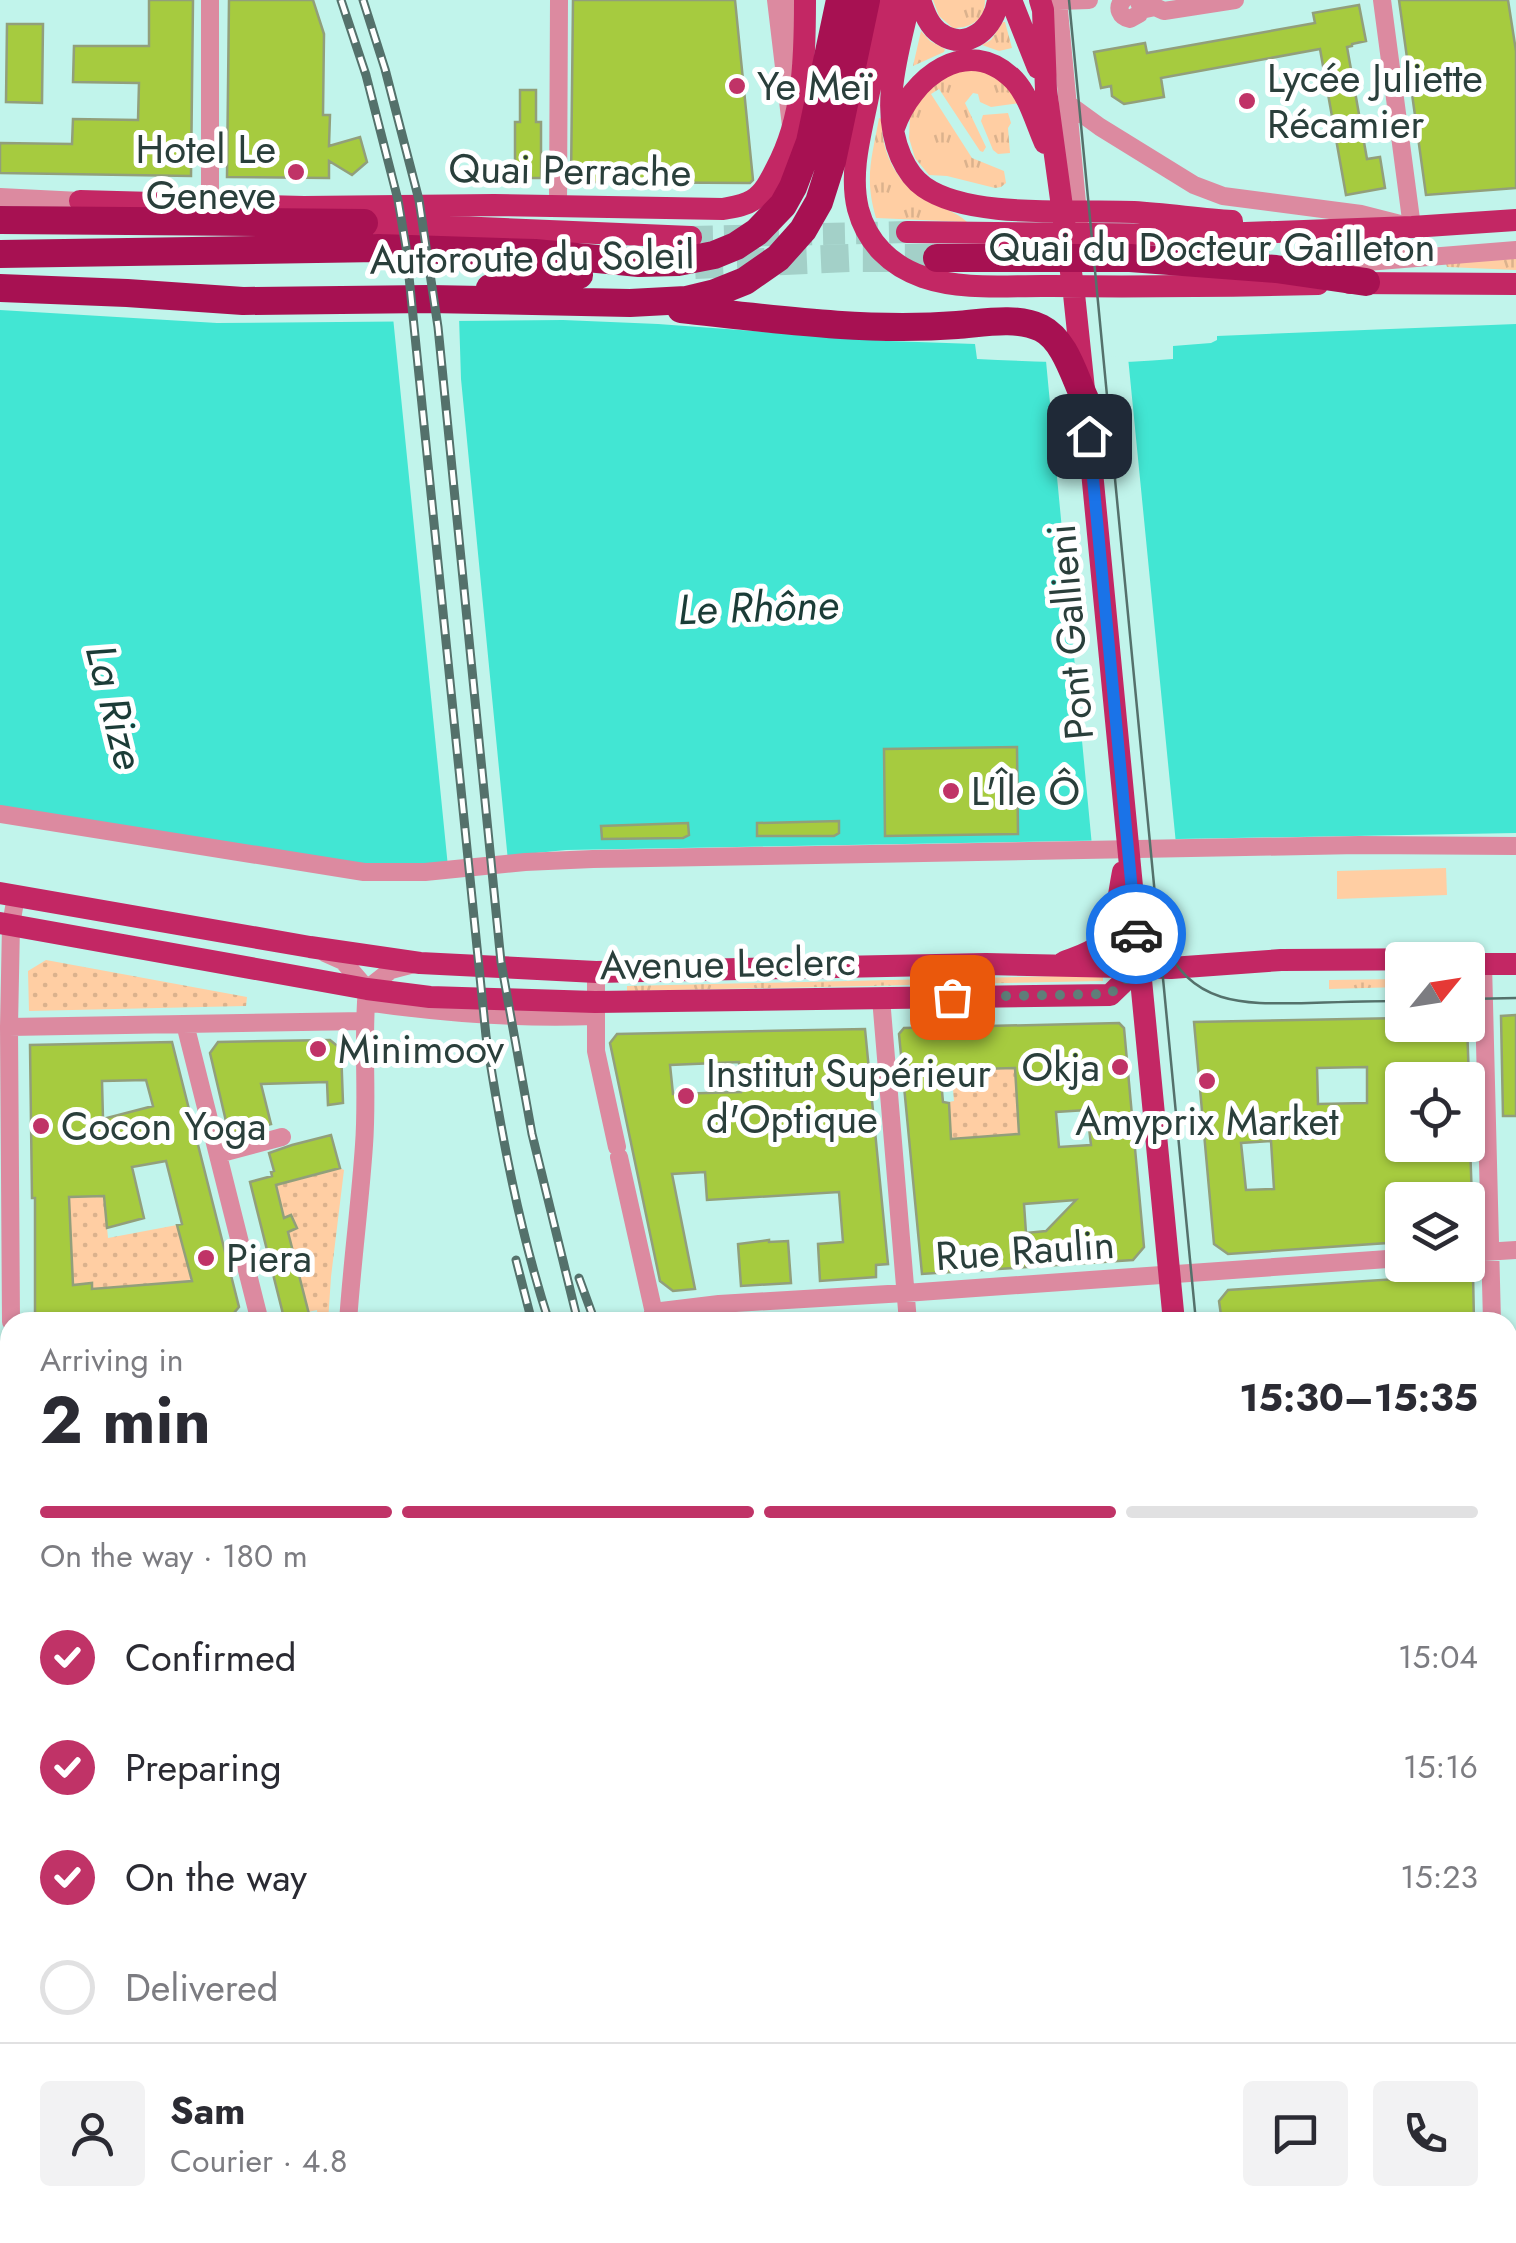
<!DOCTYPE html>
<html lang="en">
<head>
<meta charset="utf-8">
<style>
	:root { --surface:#fff; --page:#f2f2f3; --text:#2b2b33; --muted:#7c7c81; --line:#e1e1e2; --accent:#c03367 }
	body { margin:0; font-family:Jost,sans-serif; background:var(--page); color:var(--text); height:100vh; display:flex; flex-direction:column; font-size:38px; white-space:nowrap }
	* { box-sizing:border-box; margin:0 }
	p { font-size:32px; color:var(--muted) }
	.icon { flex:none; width:55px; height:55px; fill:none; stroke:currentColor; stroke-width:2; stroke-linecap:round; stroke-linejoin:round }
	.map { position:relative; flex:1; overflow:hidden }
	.sheet { position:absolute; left:0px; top:1312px; width:1518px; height:932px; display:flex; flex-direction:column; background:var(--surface); border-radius:30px 30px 0 0; box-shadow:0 2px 8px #0004 }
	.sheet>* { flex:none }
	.needle { width:65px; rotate:60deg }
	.controls { position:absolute; left:1385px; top:942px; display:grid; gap:20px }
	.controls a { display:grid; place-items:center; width:100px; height:100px; border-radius:10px; background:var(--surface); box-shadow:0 2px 8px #0004; font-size:50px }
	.pin { position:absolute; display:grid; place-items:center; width:85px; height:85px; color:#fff; margin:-42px; border-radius:20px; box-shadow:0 5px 15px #0006 }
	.courier { position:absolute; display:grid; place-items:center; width:100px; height:100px; margin:-50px; border:8px solid #1a73e8; border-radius:50%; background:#fff; color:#222; box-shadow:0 2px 12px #0007 }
	.head em { font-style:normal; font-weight:700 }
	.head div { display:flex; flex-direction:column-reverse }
	.head { display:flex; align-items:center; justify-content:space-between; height:170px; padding:0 40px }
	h1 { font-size:65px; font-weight:700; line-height:75px }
	.bar { display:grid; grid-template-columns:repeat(4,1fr); gap:15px 10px; align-content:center; height:120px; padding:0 40px }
	.bar i { height:12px; border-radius:8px; background:var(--line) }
	.bar .current { background:var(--accent) }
	.bar p { grid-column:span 4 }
	.line { display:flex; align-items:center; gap:25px; padding:0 40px; border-top:2px solid var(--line) }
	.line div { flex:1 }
	.round { display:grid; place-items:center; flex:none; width:105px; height:105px; border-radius:10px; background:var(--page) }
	ol { padding:0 40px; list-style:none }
	li { display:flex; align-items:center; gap:30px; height:110px }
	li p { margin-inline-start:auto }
	li .icon { padding:10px; border-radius:50%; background:var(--accent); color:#fff; stroke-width:4 }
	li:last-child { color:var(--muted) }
	li i { width:55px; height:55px; border:5px solid var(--line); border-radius:50% }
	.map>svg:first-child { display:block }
</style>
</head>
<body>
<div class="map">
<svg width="1516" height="2243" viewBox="0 0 1516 2243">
	<defs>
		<pattern id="grass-tufts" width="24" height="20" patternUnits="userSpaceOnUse" patternTransform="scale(2.5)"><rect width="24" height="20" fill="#ffcea3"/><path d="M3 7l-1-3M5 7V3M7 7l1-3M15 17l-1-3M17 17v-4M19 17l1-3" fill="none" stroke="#dbb28d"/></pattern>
		<pattern id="garden-dots" width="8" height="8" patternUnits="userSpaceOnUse" patternTransform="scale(2.5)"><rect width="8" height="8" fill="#ffcea3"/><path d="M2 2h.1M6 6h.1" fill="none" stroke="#dbb28d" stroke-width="1.8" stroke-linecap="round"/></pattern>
	</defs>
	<rect width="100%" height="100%" fill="#c1f4eb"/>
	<path fill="url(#grass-tufts)" d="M 933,0 L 985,0 C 985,20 971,28 953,28 L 939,16 Z
		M 1003,22 L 1005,22 L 1012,48 L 999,51 L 982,45 L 991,40 Z
		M 921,31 L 930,41 L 945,49 L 944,52 L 913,66 Z
		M 978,70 L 1000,79 L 1020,103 L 991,107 L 980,102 L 978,94 L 973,93 L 965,103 L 986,147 L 983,152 L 980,151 L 939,89 L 931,94 L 972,158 L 1004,171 L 1006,183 L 1001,187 L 995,188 L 947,176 L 929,175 L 915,158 L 909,138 L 910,115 L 914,102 L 954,71 Z
		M 1008,113 L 1011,123 L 1008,128 L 1010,153 L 998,154 L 993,150 L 981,121 L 983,115 Z
		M 879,118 L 882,119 C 880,151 897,184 925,200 C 939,208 955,210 967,222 L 876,218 C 864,177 872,158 879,118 Z
		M 1516,256 L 1516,270 L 1447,267 L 1445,261 Z
		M 1103,975 L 1103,981 L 627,991 L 627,986 Z
		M 1402,979 L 1402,987 L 1329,989 L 1329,980 Z"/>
	<path fill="url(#garden-dots)" d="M 46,960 L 247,997 L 246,1006 L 29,1011 L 28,971 Z
		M 1015,1068 L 1019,1134 L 952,1140 L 949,1102 L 954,1101 L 953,1090 L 934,1092 L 933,1069 Z
		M 340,1168 L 344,1170 L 331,1277 L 328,1322 L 318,1322 L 317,1310 L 308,1312 L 288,1232 L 297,1228 L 284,1218 L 276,1185 Z
		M 104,1196 L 108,1238 L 177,1225 L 191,1278 L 184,1286 L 92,1289 L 91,1283 L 73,1285 L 69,1197 Z
		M 1516,1480 L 1516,1660 L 1510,1486 Z"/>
	<path fill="#ffcea3" d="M 1446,868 L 1447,895 L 1337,899 L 1337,871 Z"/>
	<path fill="#42e6d3" d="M 0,310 L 217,323 L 563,320 L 658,324 L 889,341 L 975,344 L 977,359 C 1042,362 1108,365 1173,359 L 1173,346 L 1211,343 L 1217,340 L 1217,336 L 1516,324 L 1516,833 L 566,850 L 427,864 L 354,864 L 0,806 Z"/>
	<path fill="#c1f4eb" d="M 459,316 L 461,379 L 508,861 L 448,867 L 393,317 Z
		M 1041,356 L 1128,357 L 1176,844 L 1092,846 L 1046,361 Z"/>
	<path fill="#a6cb3f" stroke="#929f7b" stroke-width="2.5" fill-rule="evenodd" d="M 149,0 L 193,0 L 191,176 L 0,173 L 0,143 L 72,144 L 73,119 L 138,120 L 139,83 L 73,82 L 74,46 L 149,46 Z
		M 229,0 L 313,0 L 324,34 L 323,115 L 330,115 L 329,146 L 360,137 L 367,162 L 352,175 L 329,161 L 329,178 L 227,177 Z
		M 573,0 L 735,0 L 753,180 L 750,183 L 571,182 Z
		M 1399,0 L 1508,0 L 1516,51 L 1516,188 L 1426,195 Z
		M 1359,5 L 1366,41 L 1352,44 L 1352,46 L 1347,47 L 1367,159 L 1380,157 L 1385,188 L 1346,195 L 1320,49 L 1161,78 L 1164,97 L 1124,104 L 1112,96 L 1111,86 L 1101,88 L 1094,52 L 1145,43 L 1147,53 L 1315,23 L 1313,13 Z
		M 7,24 L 43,24 L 42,103 L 6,102 Z
		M 520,90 L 536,90 L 536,122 L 541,122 L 541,178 L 515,178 L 515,122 L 520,122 Z
		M 1017,747 L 1018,834 L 885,836 L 884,749 Z
		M 839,821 L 839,833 L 834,836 L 757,836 L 757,823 Z
		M 688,823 L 689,835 L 683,838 L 602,839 L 601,826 Z
		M 1516,1015 L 1516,1116 L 1503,1116 L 1501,1016 Z
		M 1402,1018 L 1402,1025 L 1467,1025 L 1469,1080 L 1402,1080 L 1402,1145 L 1470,1145 L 1472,1200 L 1402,1200 L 1402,1242 L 1228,1254 L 1214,1244 L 1194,1022 ZM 1367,1067 L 1367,1103 L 1318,1104 L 1317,1068 ZM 1271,1141 L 1274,1189 L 1246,1190 L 1241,1143 Z
		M 1119,1023 L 1124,1028 L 1144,1247 L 1133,1260 L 922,1274 L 899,1034 L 904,1028 ZM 1015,1068 L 1019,1134 L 951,1139 L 949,1103 L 943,1102 L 940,1070 ZM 1087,1110 L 1091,1145 L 1059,1147 L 1056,1112 ZM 1076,1200 L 1046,1231 L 1026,1233 L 1024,1204 Z
		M 865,1029 L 888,1264 L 876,1265 L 876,1277 L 820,1281 L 818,1244 L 843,1242 L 839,1192 L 707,1200 L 705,1172 L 672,1174 L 695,1289 L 673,1291 L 660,1281 L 610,1043 L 617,1034 ZM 739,1062 L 741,1092 L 673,1094 L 670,1065 Z
		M 330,1040 L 341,1049 L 343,1103 L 328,1105 L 327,1082 L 261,1084 L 271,1124 L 229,1134 L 210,1053 L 218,1042 Z
		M 172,1042 L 239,1307 L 228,1320 L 197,1322 L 44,1322 L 35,1313 L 35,1198 L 32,1198 L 30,1045 ZM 146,1080 L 153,1106 L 103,1119 L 102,1081 ZM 166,1161 L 182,1224 L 177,1225 L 192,1281 L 92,1289 L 92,1283 L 73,1285 L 69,1197 L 104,1196 L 107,1228 L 144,1218 L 132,1167 Z
		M 331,1135 L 340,1168 L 276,1185 L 284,1218 L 291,1215 L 297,1228 L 288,1232 L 311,1322 L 285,1322 L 250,1182 L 272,1176 L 271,1172 L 274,1171 L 269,1153 L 292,1145 Z
		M 769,1240 L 769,1242 L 788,1241 L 791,1283 L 741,1286 L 738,1244 Z
		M 1473,1274 L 1474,1322 L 1431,1322 L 1431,1317 L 1387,1322 L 1222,1322 L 1219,1301 L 1228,1290 Z"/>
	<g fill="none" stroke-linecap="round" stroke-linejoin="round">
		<path stroke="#a3d0c8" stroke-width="22" stroke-dasharray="22 11" stroke-linecap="butt" d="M 691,237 L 907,232"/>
		<path stroke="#a3d0c8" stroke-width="28" stroke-dasharray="28 14" stroke-linecap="butt" d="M 695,265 L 851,258 L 937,258"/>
		<path stroke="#dc8aa0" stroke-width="18" d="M 776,0 L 791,126
			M 790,0 L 792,54
			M 1058,0 L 1079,224
			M 1123,0 C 1116,8 1120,17 1130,19 L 1139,14 L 1141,7 L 1138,0
			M 1058,1 L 1089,0
			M 1141,10 L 1155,7 L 1164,11 L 1235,0
			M 1067,103 L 1100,127 L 1194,185 L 1223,196 L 1361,214 L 1412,227 L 1382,0
			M 0,197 L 80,201
			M 210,204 L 210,0
			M 558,206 L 559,0
			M 1317,266 L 1516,250
			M 0,814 L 364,872 L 425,872 L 525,862 L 593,859 L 1359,845 L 1516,846
			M 325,953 L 343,961 L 367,989 C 362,1041 368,1093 364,1145 C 360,1204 352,1263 348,1322
			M 1483,964 L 1492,1322
			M 596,972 L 596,1051 L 617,1147
			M 367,989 L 391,970 L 414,964
			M 881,998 L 908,1322
			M 366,1002 C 441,1013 518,1019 595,1016
			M 185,1024 L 260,1322
			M 9,1027 L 365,1021
			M 218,1154 L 282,1137
			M 619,1157 L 656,1322
			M 1468,1253 L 1516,1250
			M 653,1312 L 719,1304 L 905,1293 L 1402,1258
			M 11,1322 L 9,1027 L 11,925 L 16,896
			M 1508,1457 L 1516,1456
			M 1508,1693 L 1516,1692
			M 0,1768 L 10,1769
			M 1508,1853 L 1516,1853
			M 1508,1905 L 1516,1906
			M 1508,2026 L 1514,2243
			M 51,2235 L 54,2243
			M 560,2235 L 563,2243
			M 664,2235 L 667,2243
			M 691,2235 L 695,2243
			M 1129,2235 L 1135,2243
			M 290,2243 L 301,2238 L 331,2235"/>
		<path stroke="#c32764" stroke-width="22" d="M 888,0 C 881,32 875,64 868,97 C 861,133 849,172 858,209 C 867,243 891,266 923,277 C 964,291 1010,285 1052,286 C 1141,287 1229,286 1318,284
			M 910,0 C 899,50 879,107 901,157 C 906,168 914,180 924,187 C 971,220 1077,209 1134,212 C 1167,214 1200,219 1232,221
			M 920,0 C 924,12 929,27 941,34 C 968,52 995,27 998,0
			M 1011,0 L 1038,68
			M 1040,0 L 1043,10 L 1046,90 L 1074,294 L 1085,399 L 1174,1322
			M 894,128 C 911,78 967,33 1014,80 C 1029,96 1036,123 1045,143
			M 80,201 L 304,207 L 494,205 L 723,209 C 734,207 744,206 753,200 C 764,193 770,181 776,169 C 804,117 805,58 805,0
			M 351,220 L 364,223 L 691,237
			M 907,232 L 1191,235 L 1412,227 L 1516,220
			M 1350,283 L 1516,284
			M 0,893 L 310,947 L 420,963 L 596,972 L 986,964 L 1171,968 L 1281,960 L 1467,959 L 1483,964 L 1516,964
			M 0,923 L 367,989 L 430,997 L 595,1002 L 1110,995 L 1139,967
			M 1064,962 C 1077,957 1092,953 1102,943 C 1116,929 1119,891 1123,872
			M 1260,2235 L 1261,2243"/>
		<path stroke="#a71152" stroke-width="28" d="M 0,220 L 364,223
			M 0,254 L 379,248 L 535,253 L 639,263 L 678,262 L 714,255 L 736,246 L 757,232 L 783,205 L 793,187 L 810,142 L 840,0
			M 937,258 L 1130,258 L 1276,269 L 1366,282
			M 0,288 L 127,293 L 243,301 L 429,299 L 630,303 L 686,300 L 715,293 L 745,281 L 778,258 L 803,230 L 819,202 L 832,161 L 866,0
			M 490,288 L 579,275
			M 681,309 C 773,319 865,332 957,325 C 983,323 1016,316 1041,328 C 1065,340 1074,376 1085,399"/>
		<path stroke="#54716b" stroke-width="2.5" d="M 1069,0 L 1196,1322
			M 1164,942 C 1191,1008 1249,1004 1309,1003 C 1340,1002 1371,1001 1402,1001
			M 1468,999 L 1516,998
			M 1285,2235 L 1286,2243"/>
		<g stroke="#54716b" stroke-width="9">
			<path id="rail" d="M 341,0 L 366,75 L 398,200 L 406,247 L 486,1036 C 501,1133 519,1229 549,1322
				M 363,0 L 385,69 L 419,200 L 438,327 L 501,962 L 532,1134 L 578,1322
				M 516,1260 L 532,1322
				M 579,1278 L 595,1322
				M 923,2235 L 927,2243
				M 960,2235 L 964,2243
				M 1009,2235 L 1014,2243
				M 1046,2235 L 1051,2243"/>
		</g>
		<use href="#rail" stroke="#fff" stroke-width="5" stroke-dasharray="15" stroke-linecap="butt"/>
	</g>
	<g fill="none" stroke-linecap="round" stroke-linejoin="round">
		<path stroke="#5f7e79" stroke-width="10" stroke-dasharray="0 18" d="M 952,997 L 1110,994 L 1139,967 L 1136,934"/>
		<path stroke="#1a73e8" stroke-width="12" d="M 1089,436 L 1136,934"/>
	</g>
	<g fill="#c03367" stroke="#fff" stroke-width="4">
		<circle cx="737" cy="86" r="10"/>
		<circle cx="1247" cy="101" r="10"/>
		<circle cx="296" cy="172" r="10"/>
		<circle cx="951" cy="791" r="10"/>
		<circle cx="318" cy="1049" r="10"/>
		<circle cx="1120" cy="1067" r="10"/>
		<circle cx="1207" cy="1081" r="10"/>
		<circle cx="686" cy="1096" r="10"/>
		<circle cx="41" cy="1126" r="10"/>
		<circle cx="206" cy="1258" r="10"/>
	</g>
	<g text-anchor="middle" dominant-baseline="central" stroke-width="10" stroke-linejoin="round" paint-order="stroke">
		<g font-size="40" fill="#2a3f3b" stroke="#fff" text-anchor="start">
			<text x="1267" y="78">Lycée Juliette<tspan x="1267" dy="46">Récamier</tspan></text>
			<text x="757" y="86">Ye Meï</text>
			<text x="276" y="149" text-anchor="end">Hotel Le<tspan x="276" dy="46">Geneve</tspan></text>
			<text x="971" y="791">L'Île Ô</text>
			<text x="338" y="1049">Minimoov</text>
			<text x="1100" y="1067" text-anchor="end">Okja</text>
			<text x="706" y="1073">Institut Supérieur<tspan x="706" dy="46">d'Optique</tspan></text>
			<text x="1207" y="1121" text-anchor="middle">Amyprix Market</text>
			<text x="61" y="1126">Cocon Yoga</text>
			<text x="226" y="1258">Piera</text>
		</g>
		<g font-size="40" fill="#2a3f3b" stroke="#fff">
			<text transform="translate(570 170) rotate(1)">Quai Perrache</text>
			<text x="1212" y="247">Quai du Docteur Gailleton</text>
			<text transform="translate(532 257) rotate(-1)">Autoroute du Soleil</text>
			<text transform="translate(1070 632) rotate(-95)">Pont Gallieni</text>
			<text transform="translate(728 963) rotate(-1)">Avenue Leclerc</text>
			<text transform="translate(1025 1250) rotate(-4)">Rue Raulin</text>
		</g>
		<g font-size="42" font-style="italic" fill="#1b3c37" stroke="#fff">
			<text transform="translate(758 607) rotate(-2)">Le Rhône</text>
			<text transform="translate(115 707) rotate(76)">La Rize</text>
		</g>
	</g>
</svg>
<div class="controls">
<a><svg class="needle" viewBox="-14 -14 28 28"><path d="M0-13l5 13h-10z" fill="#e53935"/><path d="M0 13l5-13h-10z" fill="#7c7c81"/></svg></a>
<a><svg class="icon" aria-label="locate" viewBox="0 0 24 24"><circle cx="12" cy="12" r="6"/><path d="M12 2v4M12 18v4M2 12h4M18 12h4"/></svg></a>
<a><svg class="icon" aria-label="layers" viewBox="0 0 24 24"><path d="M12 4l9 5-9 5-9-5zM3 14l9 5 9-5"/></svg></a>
</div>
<div class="pin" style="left:952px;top:997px;background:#ea580c"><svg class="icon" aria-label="bag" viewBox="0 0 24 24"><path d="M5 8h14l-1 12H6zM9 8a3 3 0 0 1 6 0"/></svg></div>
<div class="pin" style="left:1089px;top:436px;background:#1f2937"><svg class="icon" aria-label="home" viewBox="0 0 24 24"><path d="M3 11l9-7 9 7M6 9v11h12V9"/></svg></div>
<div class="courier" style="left:1136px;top:934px"><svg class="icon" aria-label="car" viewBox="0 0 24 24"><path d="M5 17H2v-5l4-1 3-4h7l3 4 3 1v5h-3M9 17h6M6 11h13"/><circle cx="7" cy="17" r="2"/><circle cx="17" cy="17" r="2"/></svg></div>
<section class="sheet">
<div class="head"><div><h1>2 min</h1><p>Arriving in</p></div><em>15:30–15:35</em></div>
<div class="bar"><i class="current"></i><i class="current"></i><i class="current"></i><i></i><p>On the way · 180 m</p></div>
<ol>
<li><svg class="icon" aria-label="check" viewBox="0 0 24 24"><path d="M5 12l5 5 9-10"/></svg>Confirmed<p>15:04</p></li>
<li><svg class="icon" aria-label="check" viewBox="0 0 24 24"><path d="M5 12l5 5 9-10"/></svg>Preparing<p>15:16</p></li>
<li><svg class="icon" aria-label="check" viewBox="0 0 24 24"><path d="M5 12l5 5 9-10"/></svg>On the way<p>15:23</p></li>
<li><i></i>Delivered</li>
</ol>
<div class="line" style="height:180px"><a class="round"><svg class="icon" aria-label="person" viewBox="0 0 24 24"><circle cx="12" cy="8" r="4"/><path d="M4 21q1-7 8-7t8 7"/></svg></a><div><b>Sam</b><p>Courier · 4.8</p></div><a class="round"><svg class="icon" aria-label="chat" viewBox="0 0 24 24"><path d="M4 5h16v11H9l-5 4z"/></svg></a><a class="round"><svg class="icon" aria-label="phone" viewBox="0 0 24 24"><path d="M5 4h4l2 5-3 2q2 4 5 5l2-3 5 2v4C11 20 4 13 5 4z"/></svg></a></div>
</section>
</div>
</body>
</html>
